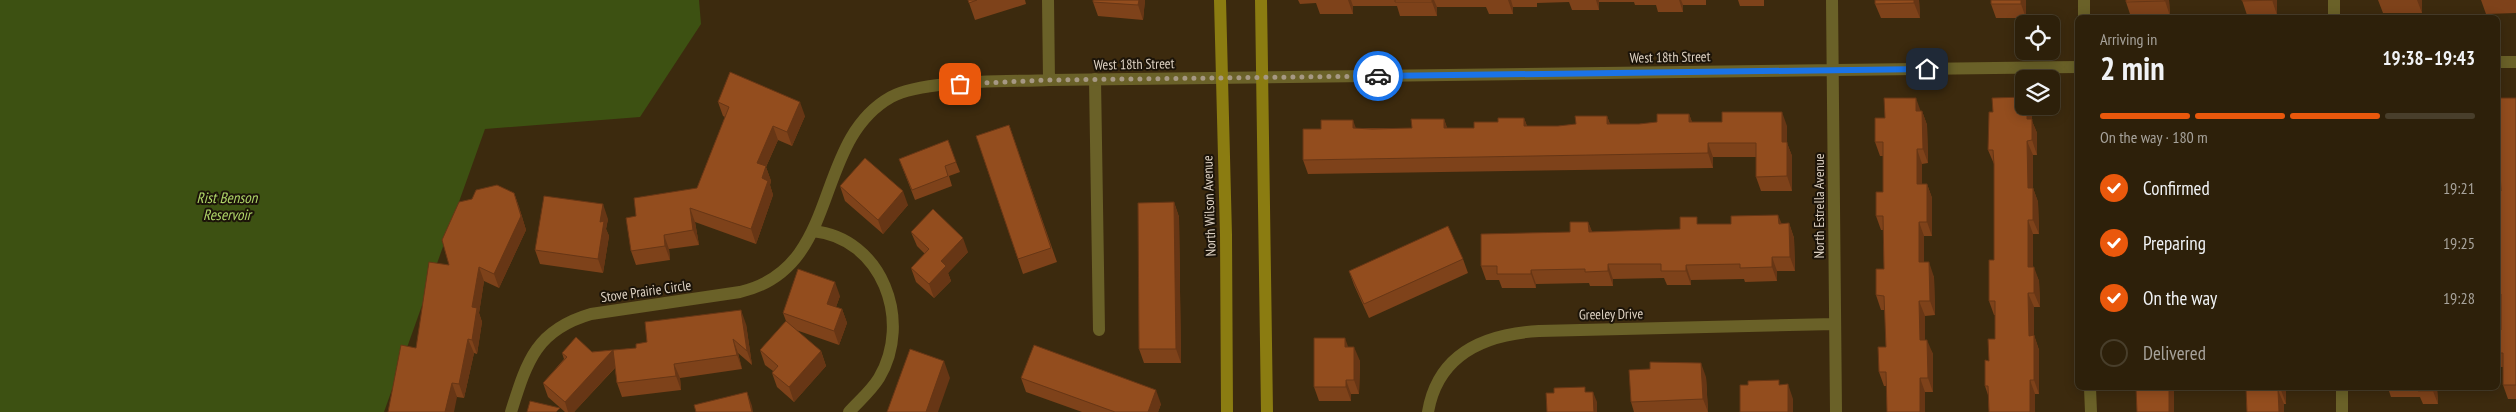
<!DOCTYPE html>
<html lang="en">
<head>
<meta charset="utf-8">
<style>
	:root { --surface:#2d200a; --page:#352813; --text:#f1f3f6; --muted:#a7a39c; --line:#483e2b; --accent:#ea580c }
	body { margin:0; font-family:"PT Sans Narrow",sans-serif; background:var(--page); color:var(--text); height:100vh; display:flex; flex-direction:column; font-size:19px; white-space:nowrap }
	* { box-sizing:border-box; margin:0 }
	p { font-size:16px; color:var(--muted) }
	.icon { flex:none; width:28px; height:28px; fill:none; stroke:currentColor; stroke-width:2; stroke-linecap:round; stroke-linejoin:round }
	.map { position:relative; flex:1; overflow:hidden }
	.details { position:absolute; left:2075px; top:15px; width:425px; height:375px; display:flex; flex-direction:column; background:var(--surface); border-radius:8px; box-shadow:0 2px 12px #0003,0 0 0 1px var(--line) }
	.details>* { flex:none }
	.tools { position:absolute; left:2015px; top:15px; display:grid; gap:10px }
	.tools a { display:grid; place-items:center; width:45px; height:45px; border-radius:8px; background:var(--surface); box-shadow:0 2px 12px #0003,0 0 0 1px var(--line); font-size:25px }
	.pin { position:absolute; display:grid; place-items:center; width:42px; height:42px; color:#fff; margin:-21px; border-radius:10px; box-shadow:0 2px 8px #0006 }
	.courier { position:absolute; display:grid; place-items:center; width:50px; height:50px; margin:-25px; border:4px solid #1a73e8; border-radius:50%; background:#fff; color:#222; box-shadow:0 1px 6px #0007 }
	.summary em { font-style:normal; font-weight:800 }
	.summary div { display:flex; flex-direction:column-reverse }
	.summary { display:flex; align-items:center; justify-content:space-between; height:85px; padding:0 25px }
	h1 { font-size:32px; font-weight:800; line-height:38px }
	.bar { display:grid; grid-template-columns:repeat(4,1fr); gap:8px 5px; align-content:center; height:60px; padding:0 25px }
	.bar i { height:6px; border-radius:4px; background:var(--line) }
	.bar .active { background:var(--accent) }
	.bar p { grid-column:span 4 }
	ol { padding:0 25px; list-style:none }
	li { display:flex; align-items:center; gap:15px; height:55px }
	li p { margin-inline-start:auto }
	li .icon { padding:5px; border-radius:50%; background:var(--accent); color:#fff; stroke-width:4 }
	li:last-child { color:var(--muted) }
	li i { width:28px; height:28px; border:2px solid var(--line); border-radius:50% }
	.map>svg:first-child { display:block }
</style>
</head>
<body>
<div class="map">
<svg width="2516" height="412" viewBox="0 0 2516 412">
	<rect width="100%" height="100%" fill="#3c2a0e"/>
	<path fill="#3d5112" d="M 0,0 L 699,0 L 701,24 L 640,117 L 485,129 L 384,412 L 0,412 Z"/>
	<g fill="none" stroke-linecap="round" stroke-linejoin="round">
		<path stroke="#6a6128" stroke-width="12" d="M 1095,79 L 1099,330"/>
		<path stroke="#6a6128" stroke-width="12" d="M 1048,0 L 1049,80
			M 1832,0 L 1836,412
			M 2084,0 L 2084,18
			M 2334,0 L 2334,18
			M 2498,62 L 2516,62
			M 813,231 C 882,238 913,321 879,378 C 871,391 859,401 849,412
			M 2090,388 L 2091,412
			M 2342,388 L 2342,412
			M 511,412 C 527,361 536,330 591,314 L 740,292 C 843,268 811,142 891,97 C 923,79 1010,82 1049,80 L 2078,67
			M 1428,412 C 1438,353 1486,334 1539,331 L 1835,324"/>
		<path stroke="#8b7c11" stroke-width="12" d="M 1220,0 L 1226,235 L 1227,412
			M 1261,0 L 1267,412"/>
	</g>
	<path fill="#7e421a" d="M 968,0 L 1025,0 L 1026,4 L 975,20 Z
		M 1093,0 L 1145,0 L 1143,20 L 1098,16 L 1093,2 Z
		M 1298,0 L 1706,0 L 1706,5 L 1683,5 L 1683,12 L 1658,12 L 1656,5 L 1635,5 L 1634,2 L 1599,2 L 1599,10 L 1572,10 L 1569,2 L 1537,3 L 1537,7 L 1513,7 L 1513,14 L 1489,14 L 1486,7 L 1437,7 L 1437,16 L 1400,16 L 1397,6 L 1353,6 L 1353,14 L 1320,14 L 1316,3 L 1300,4 Z
		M 1738,0 L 1764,0 L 1764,6 L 1740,6 Z
		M 1919,0 L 1920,18 L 1881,18 L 1875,4 Z
		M 1991,0 L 2026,0 L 2026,18 L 1996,18 L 1991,4 Z
		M 2169,0 L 2170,16 L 2131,17 L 2126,2 Z
		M 2242,0 L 2277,0 L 2277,15 L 2247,15 Z
		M 2378,0 L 2422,0 L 2422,13 L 2383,13 Z
		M 2481,0 L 2516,0 L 2516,13 L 2486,14 Z
		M 2498,98 L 2516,98 L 2516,399 L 2508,399 L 2503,385 L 2503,367 L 2498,367 L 2498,330 L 2501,330 L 2501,308 L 2498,309 L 2498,191 L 2501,191 L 2498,145 Z
		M 718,102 L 805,116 L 792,146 L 778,140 L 766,167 L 771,181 L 770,185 L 773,195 L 756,244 L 695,222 L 699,245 L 669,249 L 670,260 L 636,265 L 631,251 L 636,216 L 697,188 L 725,117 L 723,116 Z
		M 2024,106 L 2030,106 L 2032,112 L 2032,121 L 2037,133 L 2037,155 L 2033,155 L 2033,188 L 2038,202 L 2039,234 L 2033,234 L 2033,267 L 2039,281 L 2040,307 L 2034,307 L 2034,335 L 2039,350 L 2039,394 L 2035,394 L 2035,412 L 1989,412 L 1988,395 L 1985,386 L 1989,361 L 1995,339 L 1995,315 L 1994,315 L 1989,301 L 1994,260 L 1994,164 L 1988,150 L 1993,112 Z
		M 1922,111 L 1927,125 L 1928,163 L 1922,164 L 1922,184 L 1927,184 L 1932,198 L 1932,236 L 1924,236 L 1924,262 L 1934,277 L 1935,315 L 1925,316 L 1925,340 L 1933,354 L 1933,392 L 1925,392 L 1925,412 L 1887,412 L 1887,386 L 1884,386 L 1879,372 L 1886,347 L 1885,310 L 1881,310 L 1876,295 L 1884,269 L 1883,230 L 1881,230 L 1876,216 L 1883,192 L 1883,156 L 1880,156 L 1875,142 L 1885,118 Z
		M 1689,114 L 1692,122 L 1787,126 L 1787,143 L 1792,156 L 1792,191 L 1761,191 L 1756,177 L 1756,157 L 1713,157 L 1713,168 L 1308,174 L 1303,160 L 1356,128 L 1412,128 L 1444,119 L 1447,128 L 1474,128 L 1498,122 L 1524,118 L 1527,126 L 1558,126 L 1576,124 L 1607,116 L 1610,124 L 1639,124 L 1657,122 Z
		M 1009,125 L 1057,262 L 1023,274 L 976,136 Z
		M 899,159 L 956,162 L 960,172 L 949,176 L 952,186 L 915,200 Z
		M 840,186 L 908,205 L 883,234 L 845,201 Z
		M 514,193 L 519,207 L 526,230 L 499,288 L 484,281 L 479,313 L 482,322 L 477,354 L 474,353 L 464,398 L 457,397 L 416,348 L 449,265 Z
		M 1174,202 L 1179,217 L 1181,363 L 1144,363 L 1139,349 Z
		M 608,219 L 606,229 L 609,236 L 603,273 L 540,264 L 535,250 Z
		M 1588,222 L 1592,232 L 1680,229 L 1700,224 L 1731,224 L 1789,223 L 1794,238 L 1795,271 L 1777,271 L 1777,281 L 1745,282 L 1744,279 L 1691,280 L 1691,285 L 1667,285 L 1664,278 L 1613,279 L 1613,286 L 1590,286 L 1589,283 L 1536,284 L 1536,288 L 1502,288 L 1499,280 L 1486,280 L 1481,266 L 1570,232 Z
		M 911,232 L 968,252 L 948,273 L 951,281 L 934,298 L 916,282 L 911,268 L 925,254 L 917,246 Z
		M 1463,259 L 1468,273 L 1369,318 L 1354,285 L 1349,271 Z
		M 840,296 L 836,307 L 842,309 L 847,323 L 839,345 L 796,330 L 821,351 L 826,366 L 794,402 L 777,387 L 772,373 L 773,371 L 765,365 L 760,350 L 786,321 L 783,313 Z
		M 746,324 L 752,365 L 738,353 L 742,369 L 680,378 L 681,390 L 622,397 L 617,383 L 615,368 L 574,412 L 565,412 L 548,397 L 543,383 L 564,359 L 562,353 L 592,352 L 636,348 L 647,342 Z
		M 1348,347 L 1360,361 L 1359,394 L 1351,394 L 1351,401 L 1319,401 L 1314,387 Z
		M 1706,377 L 1708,412 L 1634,412 L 1631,402 Z
		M 1021,378 L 1161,404 L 1158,412 L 1082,412 L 1026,392 Z
		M 2246,388 L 2286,388 L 2286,404 L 2284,404 L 2284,412 L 2247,412 Z
		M 2388,388 L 2437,388 L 2438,404 L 2423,404 L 2420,397 L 2391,397 Z"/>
	<path fill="#673615" d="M 1139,0 L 1145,0 L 1143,20 L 1138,5 Z
		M 1348,0 L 1351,0 L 1353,6 L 1353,14 Z
		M 1432,0 L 1434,0 L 1437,7 L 1437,16 L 1432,2 Z
		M 1508,0 L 1511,0 L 1513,7 L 1513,14 Z
		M 1596,0 L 1599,0 L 1599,10 Z
		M 1679,0 L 1681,0 L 1683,5 L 1683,12 Z
		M 1914,0 L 1919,0 L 1920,18 L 1914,3 Z
		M 2021,0 L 2026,0 L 2026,18 L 2021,4 Z
		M 2164,0 L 2169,0 L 2170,16 L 2165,1 Z
		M 2272,0 L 2277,0 L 2277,15 Z
		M 2417,0 L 2422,0 L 2422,13 Z
		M 1916,98 L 1921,112 L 1916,111 Z
		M 800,102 L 805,116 L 792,146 L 787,132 Z
		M 2027,106 L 2030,106 L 2032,112 L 2032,121 L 2037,133 L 2037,155 L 2032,140 L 2027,119 Z
		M 1922,111 L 1927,125 L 1928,163 L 1923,149 Z
		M 1782,112 L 1787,126 L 1787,143 L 1792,156 L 1792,191 L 1787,176 L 1782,142 Z
		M 1689,114 L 1694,128 L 1689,122 Z
		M 1607,116 L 1612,130 L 1607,124 Z
		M 1524,118 L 1529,132 L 1524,126 Z
		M 1444,119 L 1449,133 L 1444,128 Z
		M 1353,120 L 1358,134 L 1353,128 Z
		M 773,126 L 778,140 L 766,167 L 771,181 L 770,185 L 773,195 L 756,244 L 751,229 L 757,163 Z
		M 2027,141 L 2033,155 L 2033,202 L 2028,188 Z
		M 1708,143 L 1713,157 L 1713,168 L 1708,153 Z
		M 1917,149 L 1922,164 L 1922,198 L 1917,184 Z
		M 1927,184 L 1932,198 L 1932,236 L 1927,222 Z
		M 2033,188 L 2038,202 L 2039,234 L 2033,220 Z
		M 903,191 L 908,205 L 883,234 L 878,220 Z
		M 514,193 L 519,207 L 526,230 L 499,288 L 494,274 Z
		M 1174,202 L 1179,217 L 1181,363 L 1176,349 Z
		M 603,204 L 608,219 L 606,229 L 609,236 L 603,273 L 598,259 L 600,222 Z
		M 690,208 L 695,222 L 699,245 L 693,230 Z
		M 1778,215 L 1784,229 L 1779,224 Z
		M 2028,220 L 2033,234 L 2033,281 L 2028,267 Z
		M 1588,222 L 1594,236 L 1589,232 Z
		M 1919,222 L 1924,236 L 1924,276 L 1919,262 Z
		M 1789,223 L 1794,238 L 1795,271 L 1790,257 Z
		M 664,235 L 669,249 L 670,260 L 665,246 Z
		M 963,238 L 968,252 L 948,273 L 951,281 L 934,298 L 929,284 L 941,261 Z
		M 1772,257 L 1777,271 L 1777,281 L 1772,267 Z
		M 1929,262 L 1934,277 L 1935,315 L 1930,301 Z
		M 1608,264 L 1613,279 L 1613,286 L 1608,271 Z
		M 1686,265 L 1691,280 L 1691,285 L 1686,271 Z
		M 479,267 L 484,281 L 479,313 L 482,322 L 477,354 L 472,340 L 472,307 Z
		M 2034,267 L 2039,281 L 2040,307 L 2034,293 Z
		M 1531,270 L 1536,284 L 1536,288 L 1531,274 Z
		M 835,282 L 840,296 L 832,318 L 827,304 Z
		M 2028,293 L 2034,307 L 2034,335 L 2039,350 L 2039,394 L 2034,380 L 2029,336 Z
		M 1919,301 L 1925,316 L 1925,354 L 1920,340 Z
		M 842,309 L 847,323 L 839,345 L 834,331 Z
		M 741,310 L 746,324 L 752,365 L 747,351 Z
		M 1345,338 L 1350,352 L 1345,347 Z
		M 468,339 L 474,353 L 464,398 L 459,384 Z
		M 733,339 L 738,353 L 742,369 L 737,355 Z
		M 1927,340 L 1933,354 L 1933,392 L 1928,378 Z
		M 1354,347 L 1360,361 L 1359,394 L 1354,380 Z
		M 613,350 L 618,364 L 574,412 L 568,412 L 565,402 Z
		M 821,351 L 826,366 L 794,402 L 789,387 Z
		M 944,361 L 950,378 L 938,412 L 926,412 Z
		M 1701,363 L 1706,377 L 1708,412 L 1703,399 Z
		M 674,364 L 680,378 L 681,390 L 676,376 Z
		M 1920,378 L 1925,392 L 1925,412 L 1920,412 Z
		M 1346,380 L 1351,394 L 1351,401 L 1346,387 Z
		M 2030,380 L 2035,394 L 2035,412 L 2030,412 Z
		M 452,383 L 457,397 L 454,412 L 445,412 Z
		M 1788,384 L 1793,399 L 1793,412 L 1788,412 Z
		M 2169,388 L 2174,388 L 2174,412 L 2169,412 Z
		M 2281,388 L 2286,388 L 2286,404 L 2281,390 Z
		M 2433,388 L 2437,388 L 2438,404 L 2433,391 Z
		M 1156,390 L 1161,404 L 1158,412 L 1148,412 Z
		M 2278,390 L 2284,404 L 2284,412 L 2279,412 Z
		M 747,392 L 752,406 L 753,412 L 752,412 Z
		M 1593,392 L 1597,402 L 1597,412 L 1594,412 Z"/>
	<path fill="#934d1e" stroke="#673615" d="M 968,0 L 977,0 L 969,3 Z
		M 1093,0 L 1139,0 L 1138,5 L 1093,2 Z
		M 1395,0 L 1432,0 L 1432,2 L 1395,2 Z
		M 1875,0 L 1914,0 L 1914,3 L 1875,4 Z
		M 1991,0 L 2021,0 L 2021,4 L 1991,4 Z
		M 2126,0 L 2164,0 L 2165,1 L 2126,2 Z
		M 2242,0 L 2272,0 L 2242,1 Z
		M 730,72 L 800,102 L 787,132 L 773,126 L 757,163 L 766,166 L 762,178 L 768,181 L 751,229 L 690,208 L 693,230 L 664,235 L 665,246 L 631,251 L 626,218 L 636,216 L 634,198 L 697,188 L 729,107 L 718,102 Z
		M 2024,97 L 2024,106 L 2027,106 L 2027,119 L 2032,119 L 2032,140 L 2027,141 L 2028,188 L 2033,188 L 2033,220 L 2028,220 L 2028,267 L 2034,267 L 2034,293 L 2028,293 L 2029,336 L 2034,335 L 2034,380 L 2030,380 L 2030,412 L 1989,412 L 1988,386 L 1985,386 L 1985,360 L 1989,361 L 1988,339 L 1995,339 L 1995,301 L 1989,301 L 1989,260 L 1994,260 L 1994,164 L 1993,150 L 1988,150 L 1989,112 L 1993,112 L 1992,98 Z
		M 1884,98 L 1916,98 L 1916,111 L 1922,111 L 1923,149 L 1917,149 L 1917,184 L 1927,184 L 1927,222 L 1919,222 L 1919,262 L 1929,262 L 1930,301 L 1919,301 L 1920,340 L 1927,340 L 1928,378 L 1920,378 L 1920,412 L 1887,412 L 1886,372 L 1879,372 L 1878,347 L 1886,347 L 1884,296 L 1876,295 L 1876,269 L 1884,269 L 1883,216 L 1876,216 L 1876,192 L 1883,192 L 1883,142 L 1875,142 L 1875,118 L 1885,118 Z
		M 2498,98 L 2516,98 L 2516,385 L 2503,385 L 2503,353 L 2498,353 L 2498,330 L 2501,330 L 2501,294 L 2498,294 L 2498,191 L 2501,191 L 2498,132 Z
		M 1722,112 L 1782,112 L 1782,142 L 1787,142 L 1787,176 L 1756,177 L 1756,143 L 1708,143 L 1708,153 L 1303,160 L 1303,129 L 1321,129 L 1321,120 L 1353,120 L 1353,128 L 1372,129 L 1412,128 L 1411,119 L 1444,119 L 1444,128 L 1474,128 L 1474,122 L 1498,122 L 1498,118 L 1524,118 L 1524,126 L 1558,126 L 1576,124 L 1575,116 L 1607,116 L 1607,124 L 1639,124 L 1657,122 L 1657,114 L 1689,114 L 1689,122 L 1722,122 Z
		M 1009,125 L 1051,248 L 1018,259 L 976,136 Z
		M 948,140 L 956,162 L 945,166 L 948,176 L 912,190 L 899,159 Z
		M 865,158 L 903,191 L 878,220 L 840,186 Z
		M 497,185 L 514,193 L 521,216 L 494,274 L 479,267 L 472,307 L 477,308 L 472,340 L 468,339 L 459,384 L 452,383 L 445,412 L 388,412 L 401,345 L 416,348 L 429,262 L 449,265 L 442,240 L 459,202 L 472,199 L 476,190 Z
		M 544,196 L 603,204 L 600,222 L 604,221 L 598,259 L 535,250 Z
		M 1174,202 L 1176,349 L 1139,349 L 1138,203 Z
		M 933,209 L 963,238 L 941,261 L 946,266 L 929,284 L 911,268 L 929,249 L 911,232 Z
		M 1778,215 L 1779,224 L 1789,223 L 1790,257 L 1772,257 L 1772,267 L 1740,268 L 1740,264 L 1686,265 L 1686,271 L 1661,271 L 1661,264 L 1608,264 L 1608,271 L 1585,272 L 1585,269 L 1531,270 L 1531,274 L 1497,274 L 1497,266 L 1481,266 L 1481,234 L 1570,232 L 1570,222 L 1588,222 L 1589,232 L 1680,229 L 1680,217 L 1697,217 L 1697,224 L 1731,224 L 1731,216 Z
		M 1448,226 L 1463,259 L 1364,304 L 1349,271 Z
		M 798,269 L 835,282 L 827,304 L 842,309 L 834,331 L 783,313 Z
		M 741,310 L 747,351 L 733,339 L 737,355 L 674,364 L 676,376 L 617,383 L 613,350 L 636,348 L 636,344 L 647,342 L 645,322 Z
		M 786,321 L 821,351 L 789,387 L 772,373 L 778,366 L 760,350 Z
		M 576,337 L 592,352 L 613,350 L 565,402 L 543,383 L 567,357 L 562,353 Z
		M 1314,338 L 1345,338 L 1345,347 L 1354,347 L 1354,380 L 1346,380 L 1346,387 L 1314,387 Z
		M 1034,345 L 1156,390 L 1148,412 L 1115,412 L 1021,378 Z
		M 910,349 L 944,361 L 926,412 L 887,412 Z
		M 1650,362 L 1701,363 L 1703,399 L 1631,402 L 1629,370 L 1650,369 Z
		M 1779,380 L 1779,385 L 1788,384 L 1788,412 L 1740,412 L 1740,385 L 1748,385 L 1748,381 Z
		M 1585,387 L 1585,392 L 1593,392 L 1594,412 L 1547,412 L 1546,393 L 1554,393 L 1554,388 Z
		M 2136,388 L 2169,388 L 2169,412 L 2137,412 Z
		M 2246,388 L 2281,388 L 2281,390 L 2278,390 L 2279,412 L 2247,412 Z
		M 2418,388 L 2433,388 L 2433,391 L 2418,391 Z
		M 747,392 L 752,412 L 696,412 L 694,405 Z
		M 530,401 L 560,408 L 556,412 L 527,412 Z"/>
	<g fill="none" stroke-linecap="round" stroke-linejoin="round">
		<path stroke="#a69884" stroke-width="5" stroke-dasharray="0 9" d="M 960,84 L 1049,80 L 1378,76"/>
		<path stroke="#1a73e8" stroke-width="6" d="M 1378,76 L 1927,69"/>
	</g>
	<g text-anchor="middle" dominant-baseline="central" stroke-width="4" stroke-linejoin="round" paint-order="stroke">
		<g font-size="14" fill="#dfd3c4" stroke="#1c1409">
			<text transform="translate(1670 57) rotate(-1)">West 18th Street</text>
			<text transform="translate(1134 64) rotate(-1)">West 18th Street</text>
			<text transform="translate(1209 206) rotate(-92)">North Wilson Avenue</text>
			<text transform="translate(1819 206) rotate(-90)">North Estrella Avenue</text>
			<text transform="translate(646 291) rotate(-8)">Stove Prairie Circle</text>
			<text transform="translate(1611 314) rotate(-1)">Greeley Drive</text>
		</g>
		<g font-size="15" font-style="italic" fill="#add367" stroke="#1c1409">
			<text x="227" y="197">Rist Benson<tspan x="227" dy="17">Reservoir</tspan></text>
		</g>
	</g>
</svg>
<div class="tools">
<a><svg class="icon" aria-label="locate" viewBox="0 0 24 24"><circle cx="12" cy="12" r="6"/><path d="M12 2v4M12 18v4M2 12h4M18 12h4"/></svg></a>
<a><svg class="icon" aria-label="layers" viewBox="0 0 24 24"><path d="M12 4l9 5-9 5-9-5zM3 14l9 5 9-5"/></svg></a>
</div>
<div class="pin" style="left:960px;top:84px;background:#ea580c"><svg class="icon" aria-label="bag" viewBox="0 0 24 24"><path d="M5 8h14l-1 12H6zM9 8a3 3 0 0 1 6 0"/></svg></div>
<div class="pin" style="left:1927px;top:69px;background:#1f2937"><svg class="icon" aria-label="home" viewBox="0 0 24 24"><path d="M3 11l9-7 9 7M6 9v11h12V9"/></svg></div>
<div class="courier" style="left:1378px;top:76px"><svg class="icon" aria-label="car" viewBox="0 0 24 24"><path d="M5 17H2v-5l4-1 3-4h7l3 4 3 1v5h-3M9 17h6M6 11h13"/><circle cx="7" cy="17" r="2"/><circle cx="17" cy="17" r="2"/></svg></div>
<section class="details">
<div class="summary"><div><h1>2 min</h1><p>Arriving in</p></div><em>19:38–19:43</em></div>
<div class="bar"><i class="active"></i><i class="active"></i><i class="active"></i><i></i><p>On the way · 180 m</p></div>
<ol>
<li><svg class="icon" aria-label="check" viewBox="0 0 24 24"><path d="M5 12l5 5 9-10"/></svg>Confirmed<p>19:21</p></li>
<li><svg class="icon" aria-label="check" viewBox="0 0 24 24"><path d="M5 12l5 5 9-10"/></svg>Preparing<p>19:25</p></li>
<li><svg class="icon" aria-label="check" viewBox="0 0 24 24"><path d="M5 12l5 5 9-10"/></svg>On the way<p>19:28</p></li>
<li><i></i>Delivered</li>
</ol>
</section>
</div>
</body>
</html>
